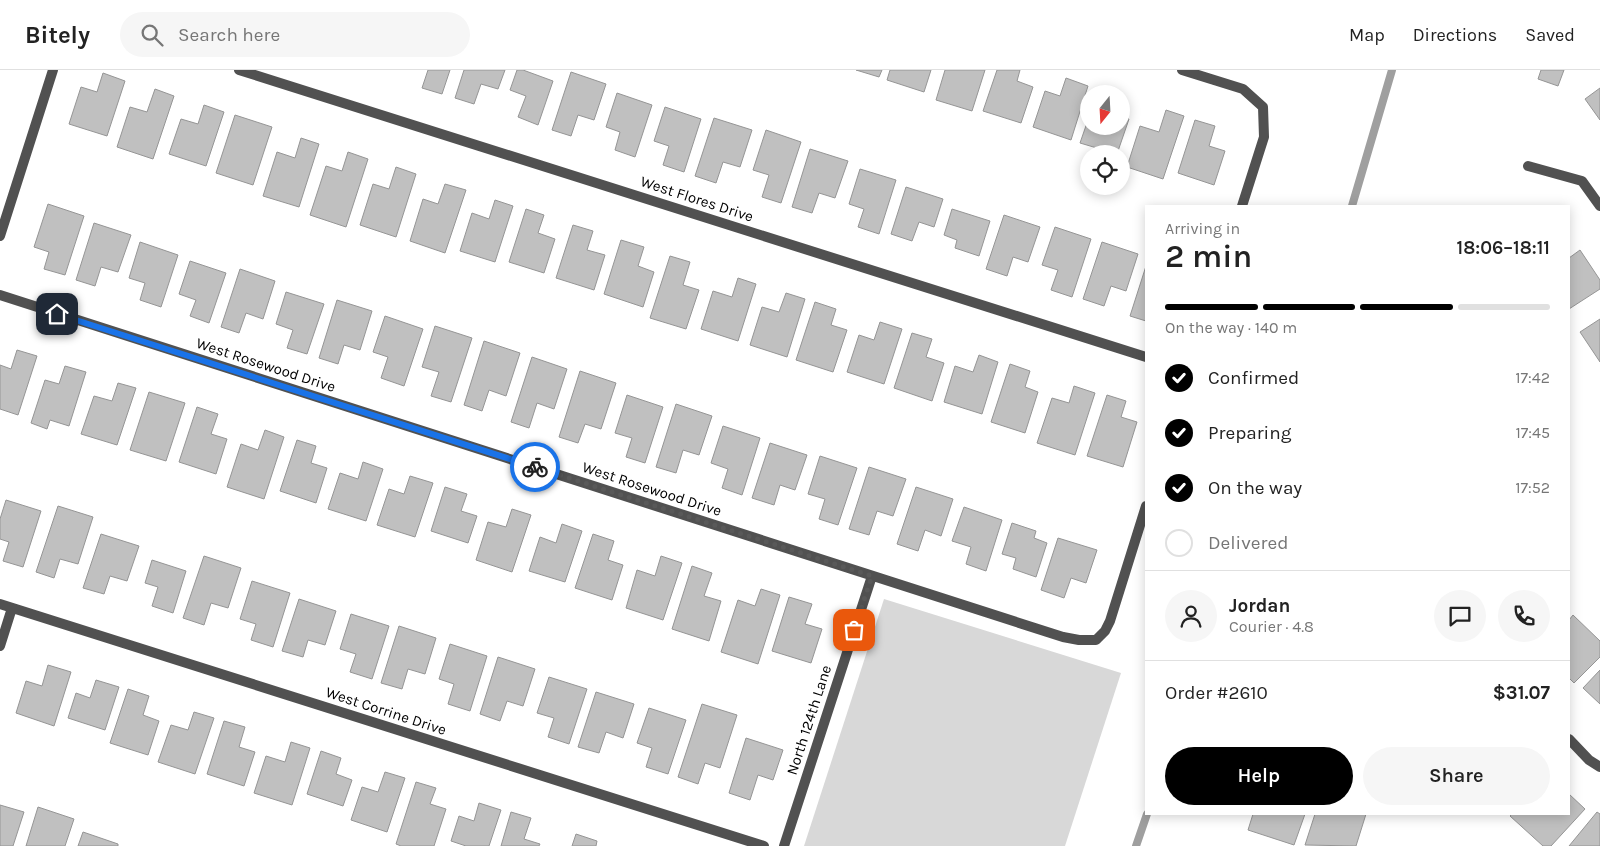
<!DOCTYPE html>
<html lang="en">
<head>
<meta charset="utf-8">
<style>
	:root { --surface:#fff; --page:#f6f6f6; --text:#222; --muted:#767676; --line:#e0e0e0; --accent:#000 }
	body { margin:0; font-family:Karla,sans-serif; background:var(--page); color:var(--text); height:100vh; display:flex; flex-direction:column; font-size:19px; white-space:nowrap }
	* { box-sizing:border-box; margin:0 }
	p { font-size:16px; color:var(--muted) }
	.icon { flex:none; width:28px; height:28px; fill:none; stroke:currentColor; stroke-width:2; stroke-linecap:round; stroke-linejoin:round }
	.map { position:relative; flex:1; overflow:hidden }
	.sheet { position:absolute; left:1145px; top:135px; width:425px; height:610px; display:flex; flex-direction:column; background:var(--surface); border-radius:0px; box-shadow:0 2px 12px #0003 }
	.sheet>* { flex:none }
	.needle { width:32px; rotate:198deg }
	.controls { position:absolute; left:1080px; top:15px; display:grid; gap:10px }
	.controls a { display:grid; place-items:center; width:50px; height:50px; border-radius:50%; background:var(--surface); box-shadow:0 2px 12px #0003; font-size:25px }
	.pin { position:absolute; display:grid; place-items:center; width:42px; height:42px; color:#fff; margin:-21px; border-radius:10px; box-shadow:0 2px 8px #0006 }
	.courier { position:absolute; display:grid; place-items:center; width:50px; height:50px; margin:-25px; border:4px solid #1a73e8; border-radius:50%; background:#fff; color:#222; box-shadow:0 1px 6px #0007 }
	.summary em { font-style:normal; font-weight:600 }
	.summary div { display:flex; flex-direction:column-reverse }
	.summary { display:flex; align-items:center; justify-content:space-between; height:85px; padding:0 20px }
	h1 { font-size:32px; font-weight:600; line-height:38px }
	.bar { display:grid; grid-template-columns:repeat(4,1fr); gap:8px 5px; align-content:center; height:60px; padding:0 20px }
	.bar i { height:6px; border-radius:4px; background:var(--line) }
	.bar .on { background:var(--accent) }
	.bar p { grid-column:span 4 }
	.line { display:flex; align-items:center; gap:12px; padding:0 20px; border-top:1px solid var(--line) }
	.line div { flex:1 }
	.round { display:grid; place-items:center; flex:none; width:52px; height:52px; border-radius:26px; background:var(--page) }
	ol { padding:0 20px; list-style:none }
	li { display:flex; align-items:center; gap:15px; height:55px }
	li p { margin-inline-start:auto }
	li .icon { padding:5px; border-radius:50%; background:var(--accent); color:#fff; stroke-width:4 }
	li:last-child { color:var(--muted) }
	li i { width:28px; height:28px; border:2px solid var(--line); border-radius:50% }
	.primary-button { display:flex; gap:10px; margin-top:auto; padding:10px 20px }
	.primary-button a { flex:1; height:58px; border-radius:30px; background:var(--accent); color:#fff; font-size:20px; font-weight:600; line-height:58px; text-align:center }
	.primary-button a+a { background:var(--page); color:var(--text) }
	header { display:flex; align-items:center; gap:30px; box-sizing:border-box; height:70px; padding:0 25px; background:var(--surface); border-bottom:1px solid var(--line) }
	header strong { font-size:24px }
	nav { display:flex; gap:28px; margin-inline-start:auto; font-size:18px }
	.search { width:350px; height:45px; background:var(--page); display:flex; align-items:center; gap:12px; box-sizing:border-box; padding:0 18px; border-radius:28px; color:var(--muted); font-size:19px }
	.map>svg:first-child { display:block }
</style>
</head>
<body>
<header>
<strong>Bitely</strong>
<div class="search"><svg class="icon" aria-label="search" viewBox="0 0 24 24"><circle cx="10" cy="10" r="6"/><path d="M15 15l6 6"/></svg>Search here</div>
<nav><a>Map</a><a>Directions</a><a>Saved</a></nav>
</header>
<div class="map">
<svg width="1600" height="776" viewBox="0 0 1600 776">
	<rect width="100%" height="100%" fill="#fff"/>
	<path fill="#d8d8d8" d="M 884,529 L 1121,603 L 1065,776 L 804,776 Z"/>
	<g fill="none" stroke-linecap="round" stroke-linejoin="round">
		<path stroke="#9f9f9f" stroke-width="8" d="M 1352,136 L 1392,0
			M 1136,776 L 1147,744"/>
	</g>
	<path fill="#c0c0c0" stroke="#959595" d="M 428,0 L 450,0 L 442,24 L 422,18 Z
		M 464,0 L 505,0 L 498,19 L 481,14 L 474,34 L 455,28 Z
		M 517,0 L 523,0 L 553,11 L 538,55 L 518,47 L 526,26 L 510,20 Z
		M 856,0 L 882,0 L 879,7 Z
		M 890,0 L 931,0 L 924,22 L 887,10 Z
		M 945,0 L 985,0 L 972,41 L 936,30 Z
		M 997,0 L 1020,0 L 1017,11 L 1033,17 L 1021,53 L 983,41 Z
		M 1541,0 L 1564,0 L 1558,16 L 1538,9 Z
		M 571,2 L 606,14 L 594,50 L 578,45 L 571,66 L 552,60 Z
		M 103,3 L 125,11 L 107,66 L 69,54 L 81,17 L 97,22 Z
		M 1066,8 L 1088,16 L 1071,70 L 1033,57 L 1045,21 L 1060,26 Z
		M 1098,18 L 1116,24 L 1096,24 Z
		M 1600,18 L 1600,50 L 1585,29 Z
		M 155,19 L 174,26 L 153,89 L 117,77 L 130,37 L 147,42 Z
		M 617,23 L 652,35 L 635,87 L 615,80 L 620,62 L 606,57 Z
		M 204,35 L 224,42 L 206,96 L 169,84 L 181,49 L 198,54 Z
		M 665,37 L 701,49 L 684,102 L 663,95 L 669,76 L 654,71 Z
		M 1166,40 L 1184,46 L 1163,109 L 1127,97 L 1140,56 L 1159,62 Z
		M 235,45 L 272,57 L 253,115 L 216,103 Z
		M 1121,46 L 1129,49 L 1117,84 L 1080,73 L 1089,47 L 1089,56 L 1121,56 Z
		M 714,48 L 752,60 L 740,97 L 723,92 L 716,113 L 695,106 Z
		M 1195,50 L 1215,56 L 1209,76 L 1225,81 L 1214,115 L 1178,103 Z
		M 766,60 L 801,72 L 781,133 L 762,127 L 769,105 L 753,100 Z
		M 301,68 L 319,74 L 299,137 L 263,126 L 277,82 L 295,88 Z
		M 810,79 L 848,91 L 835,128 L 819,123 L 812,143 L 792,137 Z
		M 348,82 L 368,89 L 346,157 L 310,145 L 326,96 L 342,101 Z
		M 396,97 L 416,104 L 396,167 L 360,155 L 373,114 L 389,119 Z
		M 860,99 L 896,110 L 879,164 L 858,157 L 864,139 L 849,134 Z
		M 445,114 L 466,120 L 445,183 L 410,171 L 423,129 L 438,134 Z
		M 906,117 L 943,129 L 934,157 L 919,152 L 912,171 L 891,164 Z
		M 495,130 L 513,136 L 495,192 L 460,181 L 472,143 L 489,149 Z
		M 48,134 L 84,146 L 65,205 L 44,199 L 49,182 L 34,177 Z
		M 526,139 L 544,145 L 538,163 L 555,169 L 544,203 L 509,192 Z
		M 952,139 L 990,151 L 979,186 L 955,178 L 957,170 L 944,165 Z
		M 1004,145 L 1040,157 L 1028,192 L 1013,187 L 1007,206 L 986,199 Z
		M 94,153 L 131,165 L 118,202 L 101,197 L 95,216 L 76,210 Z
		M 573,155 L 593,161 L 587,180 L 605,185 L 594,220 L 556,208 Z
		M 1055,157 L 1091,169 L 1072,227 L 1051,220 L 1058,200 L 1042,195 Z
		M 621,170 L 644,177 L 638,196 L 654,202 L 643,237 L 604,224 Z
		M 140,172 L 178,185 L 161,237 L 140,230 L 145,213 L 129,208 Z
		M 1102,172 L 1138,184 L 1126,221 L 1111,216 L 1104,236 L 1083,229 Z
		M 1580,180 L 1600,210 L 1600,219 L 1569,239 L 1569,188 Z
		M 670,186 L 690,192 L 683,215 L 699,220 L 686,259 L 650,248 Z
		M 190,191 L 226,203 L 209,253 L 190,246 L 196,230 L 179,224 Z
		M 1146,196 L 1146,251 L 1130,246 Z
		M 240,199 L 275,211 L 263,249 L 246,243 L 239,263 L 221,257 Z
		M 738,208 L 756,214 L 738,271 L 701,259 L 713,221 L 732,227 Z
		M 286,222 L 324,234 L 307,284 L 287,278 L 293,260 L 276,254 Z
		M 786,223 L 805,229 L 787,287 L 750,275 L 762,237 L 779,242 Z
		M 337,230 L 372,241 L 360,280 L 344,275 L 338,294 L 319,288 Z
		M 815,232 L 836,239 L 831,255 L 847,260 L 833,302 L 796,290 Z
		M 385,246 L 423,259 L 404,316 L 381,308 L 388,287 L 373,282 Z
		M 1600,249 L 1600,292 L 1580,262 Z
		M 880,252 L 902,259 L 884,314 L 847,302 L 859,265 L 874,270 Z
		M 435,256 L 472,268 L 451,332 L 431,326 L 439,302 L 422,297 Z
		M 912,263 L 932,269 L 926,287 L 944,293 L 932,331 L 894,318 Z
		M 484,271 L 520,283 L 506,326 L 489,320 L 482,341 L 464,335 Z
		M 17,280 L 37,286 L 18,345 L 0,339 L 0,295 L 11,299 Z
		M 979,285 L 998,292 L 982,344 L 944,332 L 955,296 L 973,302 Z
		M 532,287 L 567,299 L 554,339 L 537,333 L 529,358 L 511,352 Z
		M 1010,294 L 1030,301 L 1025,317 L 1038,322 L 1025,363 L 991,352 Z
		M 65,296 L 86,302 L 69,356 L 50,350 L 47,359 L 31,353 L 45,310 L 59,314 Z
		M 580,301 L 616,313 L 601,359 L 585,354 L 578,373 L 559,367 Z
		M 118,313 L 136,318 L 117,375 L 81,364 L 94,326 L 112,331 Z
		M 1074,316 L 1095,323 L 1075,385 L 1037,373 L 1052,328 L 1069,333 Z
		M 149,322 L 185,333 L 166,391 L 130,380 Z
		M 627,325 L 663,337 L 645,393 L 626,387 L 632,368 L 615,363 Z
		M 1107,325 L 1126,331 L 1121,347 L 1137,352 L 1123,397 L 1087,386 Z
		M 676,334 L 712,346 L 699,385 L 683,380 L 676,403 L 656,397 Z
		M 197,337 L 218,344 L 211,364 L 227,369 L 216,404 L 179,392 Z
		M 723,356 L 760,368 L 742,425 L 722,418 L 728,399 L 711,393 Z
		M 265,360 L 284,367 L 264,429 L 227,417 L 241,374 L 258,380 Z
		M 297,370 L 316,376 L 311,393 L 327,398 L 316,433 L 280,421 Z
		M 770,373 L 807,385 L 795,420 L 780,415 L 774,435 L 752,428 Z
		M 820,386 L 857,398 L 838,455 L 819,449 L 825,429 L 808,424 Z
		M 363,392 L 383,399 L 366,451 L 328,439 L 340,403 L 358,409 Z
		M 869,397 L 906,409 L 893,446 L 877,441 L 869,465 L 849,459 Z
		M 410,406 L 433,413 L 415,467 L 377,455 L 389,419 L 404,424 Z
		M 445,417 L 467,424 L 461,441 L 477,446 L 468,473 L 431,461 Z
		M 916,417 L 953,429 L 941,466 L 925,460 L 918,481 L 897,474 Z
		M 6,430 L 41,441 L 23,497 L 3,491 L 9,472 L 0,469 L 0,449 Z
		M 58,436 L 93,447 L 78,494 L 60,489 L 54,508 L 36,502 Z
		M 964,437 L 1002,450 L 986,501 L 966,494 L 971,477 L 952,471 Z
		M 512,439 L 531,445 L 512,502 L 476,490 L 488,452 L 506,457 Z
		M 1012,453 L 1036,461 L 1034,468 L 1047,473 L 1036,507 L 1013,499 L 1016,488 L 1002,484 Z
		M 562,454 L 582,461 L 565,512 L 529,501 L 540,467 L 556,473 Z
		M 101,464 L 139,476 L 127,511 L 110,506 L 104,524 L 83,518 Z
		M 593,464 L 614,471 L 608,490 L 623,495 L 612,530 L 575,518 Z
		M 1058,468 L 1097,480 L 1086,513 L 1071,508 L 1064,528 L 1041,520 Z
		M 204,486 L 241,498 L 228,538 L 211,533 L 204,555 L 183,548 Z
		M 661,486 L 682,493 L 663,550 L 626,538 L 637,500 L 655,506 Z
		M 152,490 L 186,501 L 173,543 L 152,536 L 158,517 L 145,513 Z
		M 692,496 L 712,503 L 704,526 L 721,531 L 709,571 L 672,559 Z
		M 252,511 L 290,523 L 273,577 L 251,570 L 256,554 L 240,549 Z
		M 761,519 L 780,525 L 758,594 L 721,582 L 738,530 L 755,536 Z
		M 789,527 L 812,534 L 805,554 L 822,559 L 811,593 L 772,581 Z
		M 299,529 L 336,541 L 325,575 L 308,570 L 303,587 L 282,581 Z
		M 351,544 L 389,556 L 372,609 L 350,602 L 356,584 L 340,579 Z
		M 1573,545 L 1600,571 L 1600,587 L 1574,613 L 1569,608 L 1569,550 Z
		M 399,556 L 436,568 L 425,604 L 408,599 L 402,619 L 381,613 Z
		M 450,574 L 487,586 L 470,641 L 448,634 L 454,614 L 439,609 Z
		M 498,587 L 535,599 L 523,636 L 507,631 L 500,651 L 480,644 Z
		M 48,595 L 71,602 L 54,656 L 16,643 L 26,611 L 42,616 Z
		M 1600,600 L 1600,634 L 1583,618 Z
		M 549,607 L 587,619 L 569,674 L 548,667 L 554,648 L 537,643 Z
		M 96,610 L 119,617 L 105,660 L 68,648 L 76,623 L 90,628 Z
		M 128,619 L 149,626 L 143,645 L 159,651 L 148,685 L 110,673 Z
		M 596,622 L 634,634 L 623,668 L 606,662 L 599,683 L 578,677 Z
		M 702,634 L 737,645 L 720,698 L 705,693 L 698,714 L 678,707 Z
		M 649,638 L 686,650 L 668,704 L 646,697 L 652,678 L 637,673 Z
		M 194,642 L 214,648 L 195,704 L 158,692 L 171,655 L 188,660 Z
		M 224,651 L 245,657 L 239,677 L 255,682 L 244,716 L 207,704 Z
		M 746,668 L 783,680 L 773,710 L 758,705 L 750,730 L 729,723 Z
		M 291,672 L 310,678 L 292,735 L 254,723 L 266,686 L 285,692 Z
		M 321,681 L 341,688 L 336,704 L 352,710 L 343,736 L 307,724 Z
		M 385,702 L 405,708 L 387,762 L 351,750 L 362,717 L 378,722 Z
		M 416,712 L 436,718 L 430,734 L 446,739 L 434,776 L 401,776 L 396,774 Z
		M 1569,724 L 1585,739 L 1551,776 L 1543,776 L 1510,746 L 1512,744 L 1569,744 Z
		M 479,733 L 501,740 L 489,776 L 466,776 L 451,771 L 459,746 L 474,751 Z
		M 0,735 L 24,742 L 13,776 L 0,776 Z
		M 38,737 L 74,749 L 65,776 L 26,776 Z
		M 511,742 L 531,748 L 524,769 L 540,774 L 539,776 L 501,776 Z
		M 1597,742 L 1600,744 L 1600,776 L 1569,776 Z
		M 1253,744 L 1305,744 L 1294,775 L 1248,760 Z
		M 1315,744 L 1366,744 L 1356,776 L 1305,775 Z
		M 83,762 L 118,774 L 118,776 L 78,776 Z
		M 576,764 L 597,771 L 596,776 L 572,776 Z"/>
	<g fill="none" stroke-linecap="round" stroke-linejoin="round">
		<path stroke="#515151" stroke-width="10" d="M 239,0 L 1146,287
			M 1182,0 L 1243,19 L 1263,37 L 1264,67 L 1242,136
			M 1528,96 L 1582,111 L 1600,136
			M 0,166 L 53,0
			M 0,225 L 1063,567 L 1079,570 L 1096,570 L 1105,561 L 1110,551 L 1146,436
			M 0,534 L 764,776
			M 0,576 L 12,538
			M 1569,669 L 1589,690 L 1600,697
			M 784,776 L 872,506"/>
	</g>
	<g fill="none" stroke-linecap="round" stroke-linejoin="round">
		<path stroke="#595959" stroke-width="5" stroke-dasharray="0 9" d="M 535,397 L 872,506 L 854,560"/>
		<path stroke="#1a73e8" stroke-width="6" d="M 57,244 L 535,397"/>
	</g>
	<g text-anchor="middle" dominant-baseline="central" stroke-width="5" stroke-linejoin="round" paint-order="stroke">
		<g font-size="15" fill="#000" stroke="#fff">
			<text transform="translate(697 129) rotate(18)">West Flores Drive</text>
			<text transform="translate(266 295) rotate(18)">West Rosewood Drive</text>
			<text transform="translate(652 419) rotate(18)">West Rosewood Drive</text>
			<text transform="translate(386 641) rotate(18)">West Corrine Drive</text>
			<text transform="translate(809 650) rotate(-72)">North 124th Lane</text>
		</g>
	</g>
</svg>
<div class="controls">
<a><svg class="needle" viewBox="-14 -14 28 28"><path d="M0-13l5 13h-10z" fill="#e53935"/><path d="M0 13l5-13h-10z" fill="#767676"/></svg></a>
<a><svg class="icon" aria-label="locate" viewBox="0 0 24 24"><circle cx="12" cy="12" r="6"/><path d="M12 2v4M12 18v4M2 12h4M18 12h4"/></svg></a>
</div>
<div class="pin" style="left:854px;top:560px;background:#ea580c"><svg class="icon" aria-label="bag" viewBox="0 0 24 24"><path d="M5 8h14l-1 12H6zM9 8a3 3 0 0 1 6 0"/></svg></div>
<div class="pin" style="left:57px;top:244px;background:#1f2937"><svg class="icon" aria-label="home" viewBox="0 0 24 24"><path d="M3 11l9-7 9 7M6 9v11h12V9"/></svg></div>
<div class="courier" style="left:535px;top:397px"><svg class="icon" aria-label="bike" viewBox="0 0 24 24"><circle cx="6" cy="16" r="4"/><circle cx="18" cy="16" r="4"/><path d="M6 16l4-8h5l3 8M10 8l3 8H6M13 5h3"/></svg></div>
<section class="sheet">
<div class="summary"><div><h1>2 min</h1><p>Arriving in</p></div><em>18:06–18:11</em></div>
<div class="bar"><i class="on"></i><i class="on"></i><i class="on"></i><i></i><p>On the way · 140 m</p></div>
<ol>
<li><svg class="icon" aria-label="check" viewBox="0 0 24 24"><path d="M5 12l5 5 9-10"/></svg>Confirmed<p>17:42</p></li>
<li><svg class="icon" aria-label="check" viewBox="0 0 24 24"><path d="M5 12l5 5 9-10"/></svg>Preparing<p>17:45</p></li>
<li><svg class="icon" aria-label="check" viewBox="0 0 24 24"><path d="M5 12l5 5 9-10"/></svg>On the way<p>17:52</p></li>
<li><i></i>Delivered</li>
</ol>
<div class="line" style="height:90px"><a class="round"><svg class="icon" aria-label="person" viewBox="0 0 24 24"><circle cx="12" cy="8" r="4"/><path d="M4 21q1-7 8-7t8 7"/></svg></a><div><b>Jordan</b><p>Courier · 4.8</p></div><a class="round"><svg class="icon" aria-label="chat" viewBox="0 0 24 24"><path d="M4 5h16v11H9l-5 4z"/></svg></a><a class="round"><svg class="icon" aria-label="phone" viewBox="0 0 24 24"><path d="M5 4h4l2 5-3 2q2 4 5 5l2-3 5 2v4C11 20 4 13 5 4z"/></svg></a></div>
<div class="line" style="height:65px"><div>Order #2610</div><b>$31.07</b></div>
<div class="primary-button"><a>Help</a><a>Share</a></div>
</section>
</div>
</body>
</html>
